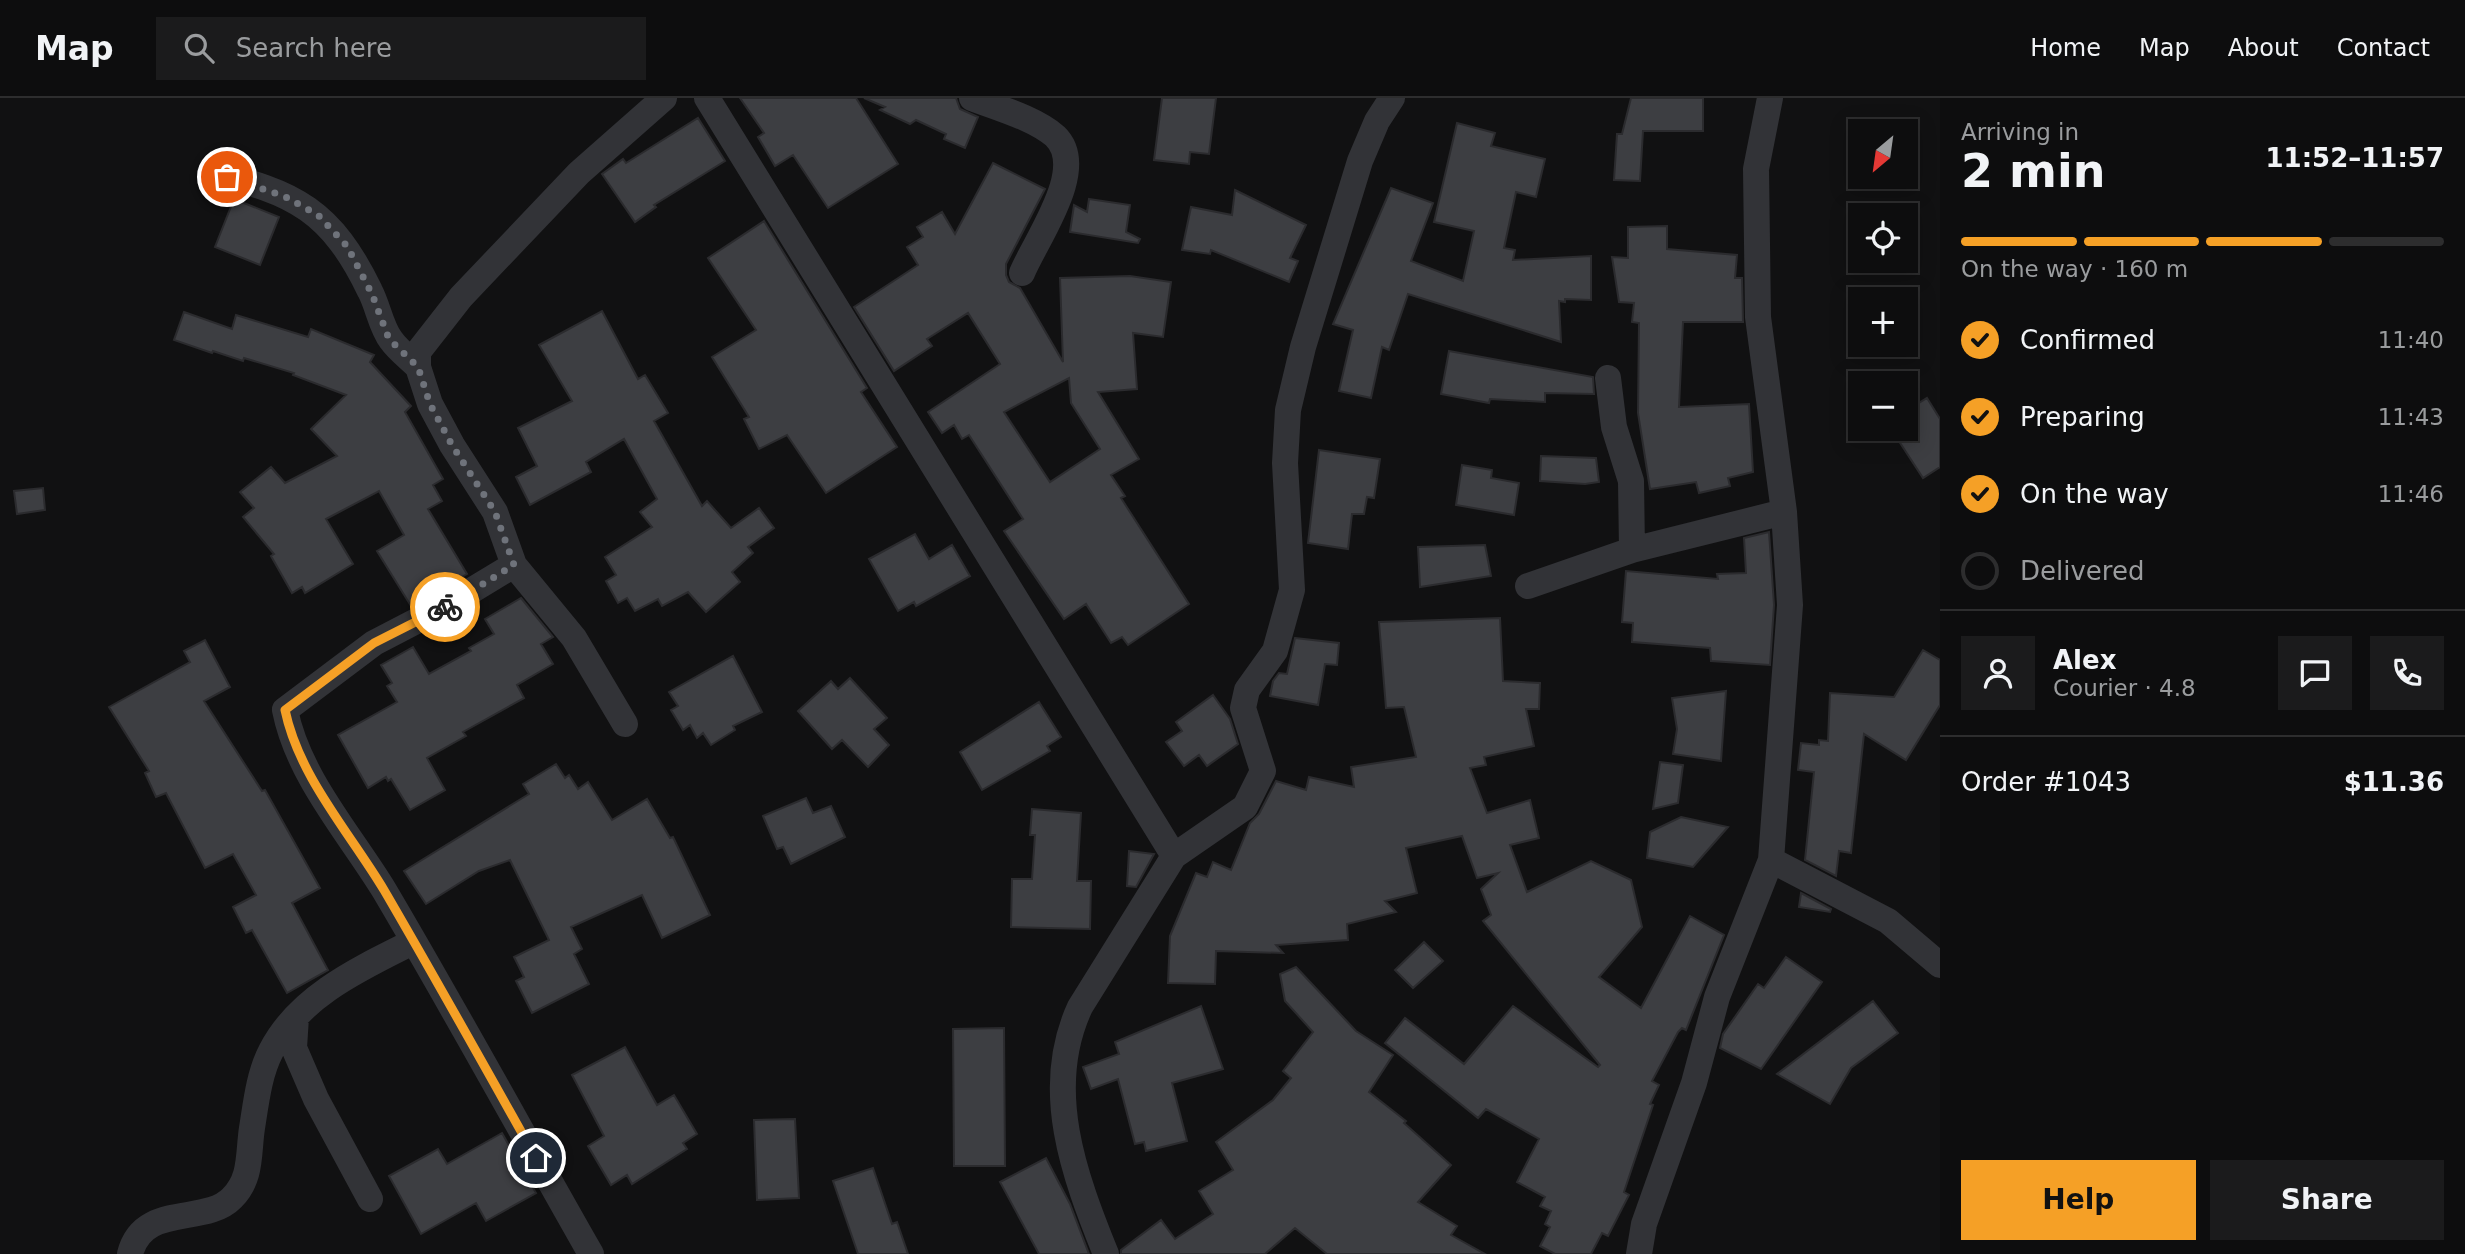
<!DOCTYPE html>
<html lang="en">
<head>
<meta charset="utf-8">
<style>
	:root { --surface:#0d0d0e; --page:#1b1b1c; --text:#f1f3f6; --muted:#9a9c9e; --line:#2d2d2e; --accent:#f5a026 }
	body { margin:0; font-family:"DejaVu Sans",sans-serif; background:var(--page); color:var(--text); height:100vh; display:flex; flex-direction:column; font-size:26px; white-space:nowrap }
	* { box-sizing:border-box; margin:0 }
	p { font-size:23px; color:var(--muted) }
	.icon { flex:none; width:38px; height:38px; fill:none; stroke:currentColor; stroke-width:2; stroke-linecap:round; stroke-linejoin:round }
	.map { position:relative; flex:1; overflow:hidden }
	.sheet { display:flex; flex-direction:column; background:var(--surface); width:525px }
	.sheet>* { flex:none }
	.needle { width:46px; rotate:209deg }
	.controls { position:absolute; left:1848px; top:21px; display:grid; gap:14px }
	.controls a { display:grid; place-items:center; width:70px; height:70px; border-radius:0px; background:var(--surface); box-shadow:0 4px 18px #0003,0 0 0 2px var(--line); font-size:35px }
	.pin { position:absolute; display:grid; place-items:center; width:60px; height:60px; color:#fff; margin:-30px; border:4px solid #fff; border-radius:50%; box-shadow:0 2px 7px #0007 }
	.courier { position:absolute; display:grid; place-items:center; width:70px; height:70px; margin:-35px; border:5px solid #f5a026; border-radius:50%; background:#fff; color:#222; box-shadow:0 2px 9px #0007 }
	.head em { font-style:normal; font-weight:600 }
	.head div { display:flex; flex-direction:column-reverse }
	.head { display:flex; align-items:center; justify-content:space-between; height:119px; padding:0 21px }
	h1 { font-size:46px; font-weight:600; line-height:52px }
	.bar { display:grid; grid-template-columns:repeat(4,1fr); gap:10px 7px; align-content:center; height:84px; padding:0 21px }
	.bar i { height:9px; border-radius:5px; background:var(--line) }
	.bar .active { background:var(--accent) }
	.bar p { grid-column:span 4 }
	.line { display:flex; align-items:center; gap:18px; padding:0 21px; border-top:2px solid var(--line) }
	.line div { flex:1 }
	.round { display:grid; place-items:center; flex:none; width:74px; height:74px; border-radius:0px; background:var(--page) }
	ol { padding:0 21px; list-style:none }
	li { display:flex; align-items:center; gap:21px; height:77px }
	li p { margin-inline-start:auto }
	li .icon { padding:7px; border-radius:50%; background:var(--accent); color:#111; stroke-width:4 }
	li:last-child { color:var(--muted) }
	li i { width:38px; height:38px; border:4px solid var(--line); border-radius:50% }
	.action { display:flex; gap:14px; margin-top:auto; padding:14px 21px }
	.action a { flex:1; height:80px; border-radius:0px; background:var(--accent); color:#111; font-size:28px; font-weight:600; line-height:80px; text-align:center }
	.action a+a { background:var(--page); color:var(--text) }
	header { display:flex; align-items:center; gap:42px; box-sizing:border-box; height:98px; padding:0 35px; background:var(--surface); border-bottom:2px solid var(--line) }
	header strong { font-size:33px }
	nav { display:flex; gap:38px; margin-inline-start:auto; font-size:24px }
	.search { width:490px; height:63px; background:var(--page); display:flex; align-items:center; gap:18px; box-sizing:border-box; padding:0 24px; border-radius:0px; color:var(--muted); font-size:26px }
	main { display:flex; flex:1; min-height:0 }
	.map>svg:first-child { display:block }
</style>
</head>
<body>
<header>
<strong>Map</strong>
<div class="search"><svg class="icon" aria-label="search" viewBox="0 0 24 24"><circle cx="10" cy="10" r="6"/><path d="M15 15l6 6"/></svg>Search here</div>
<nav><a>Home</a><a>Map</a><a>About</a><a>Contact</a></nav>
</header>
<main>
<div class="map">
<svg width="1940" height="1156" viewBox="0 0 1940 1156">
	<rect width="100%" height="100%" fill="#111112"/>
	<path fill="#3d3e42" stroke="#2b2b2e" stroke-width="2" fill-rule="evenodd" d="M 740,0 L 856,0 L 898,66 L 828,110 L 793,57 L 775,68 L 758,39 L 764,35 Z
		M 864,0 L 956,0 L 960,11 L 978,19 L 965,50 L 944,41 L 946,36 L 916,22 L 910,26 L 880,12 L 885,9 Z
		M 1162,0 L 1216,0 L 1209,56 L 1190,54 L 1189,66 L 1154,62 Z
		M 1631,0 L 1703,0 L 1703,33 L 1643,33 L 1640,83 L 1614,82 L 1617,36 L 1622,36 Z
		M 698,20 L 725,63 L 654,107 L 656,109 L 635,124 L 602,76 L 623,61 L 626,65 Z
		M 1457,25 L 1495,35 L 1491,48 L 1545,61 L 1536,99 L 1516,94 L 1504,150 L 1515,152 L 1513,162 L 1591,158 L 1591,202 L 1565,201 L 1565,204 L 1559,203 L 1561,244 L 1408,196 L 1389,252 L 1382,249 L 1371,300 L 1339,293 L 1353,232 L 1333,226 L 1391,90 L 1433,105 L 1411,163 L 1463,183 L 1474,133 L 1434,124 Z
		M 993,65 L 1045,91 L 1006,166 L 1006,177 L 1009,184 L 1020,190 L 1063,264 L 1060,180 L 1130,178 L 1171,184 L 1163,239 L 1133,235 L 1137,291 L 1098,294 L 1139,361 L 1111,377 L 1125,398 L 1121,400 L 1189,506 L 1128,547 L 1122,539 L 1111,545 L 1086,506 L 1064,521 L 1004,433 L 1023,421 L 969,337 L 962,341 L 954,327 L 942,335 L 928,314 L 1000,266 L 968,215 L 927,241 L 932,248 L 894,273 L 854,209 L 918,167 L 907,149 L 923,139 L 917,129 L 942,114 L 955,136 ZM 1069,280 L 1071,305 L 1100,351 L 1050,384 L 1004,314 Z
		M 1235,92 L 1306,127 L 1290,160 L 1298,163 L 1289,184 L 1211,152 L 1210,156 L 1182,152 L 1191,109 L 1232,117 Z
		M 234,101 L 279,119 L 260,167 L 215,149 Z
		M 1089,101 L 1130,107 L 1126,134 L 1140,141 L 1138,145 L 1070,134 L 1074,107 L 1087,114 Z
		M 764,123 L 867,290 L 861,294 L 897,349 L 826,395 L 787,337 L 759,351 L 744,321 L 749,319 L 712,259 L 756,232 L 708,160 Z
		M 1667,128 L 1667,151 L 1737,157 L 1735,180 L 1742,180 L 1743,224 L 1683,224 L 1679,309 L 1749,306 L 1753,374 L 1728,380 L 1730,388 L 1699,395 L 1696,384 L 1650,391 L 1638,315 L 1639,225 L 1632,224 L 1634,205 L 1619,204 L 1612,159 L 1628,160 L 1628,129 Z
		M 602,213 L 638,281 L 645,277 L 668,315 L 654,323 L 702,408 L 707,403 L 731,430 L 759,410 L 774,430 L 748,449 L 753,455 L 732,474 L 740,484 L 706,514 L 688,494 L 662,508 L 658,501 L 635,513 L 627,500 L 618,505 L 606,483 L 616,477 L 605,459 L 652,429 L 640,414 L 657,401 L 624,341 L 586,364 L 591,374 L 530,407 L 516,379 L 537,368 L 518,330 L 572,303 L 539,247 Z
		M 184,214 L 232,231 L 236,217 L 308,239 L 311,231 L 374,257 L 370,264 L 411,308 L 405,314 L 443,381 L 433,387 L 442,403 L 428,411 L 467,476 L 411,508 L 377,453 L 404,437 L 379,393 L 326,421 L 353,466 L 305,495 L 302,489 L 292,495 L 271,458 L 274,456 L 243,419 L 254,410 L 240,394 L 271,369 L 285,385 L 337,358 L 311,331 L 346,297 L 293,277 L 294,275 L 244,260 L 243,263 L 213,253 L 212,255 L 174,242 Z
		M 1449,253 L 1593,279 L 1594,296 L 1545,295 L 1545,304 L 1490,301 L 1489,305 L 1441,296 Z
		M 1927,300 L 1940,321 L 1940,369 L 1923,380 L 1891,331 L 1906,331 L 1906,313 Z
		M 1319,352 L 1380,361 L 1374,400 L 1367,399 L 1364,416 L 1352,416 L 1348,451 L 1308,445 Z
		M 1541,358 L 1596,360 L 1599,384 L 1585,386 L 1540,383 Z
		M 1462,367 L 1492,372 L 1491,380 L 1519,385 L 1514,417 L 1456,407 Z
		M 43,390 L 45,412 L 17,416 L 14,393 Z
		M 1769,434 L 1774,507 L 1770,567 L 1711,563 L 1710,550 L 1632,544 L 1633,525 L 1622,524 L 1626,473 L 1718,481 L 1717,476 L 1746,475 L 1744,440 Z
		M 915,436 L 929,461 L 952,447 L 970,478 L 916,508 L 914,504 L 898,513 L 869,461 Z
		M 1485,447 L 1491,478 L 1420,489 L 1418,449 Z
		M 521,500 L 553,539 L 541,546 L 553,566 L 517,587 L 524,600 L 463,634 L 466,638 L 427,660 L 445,692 L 410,712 L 391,681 L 388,683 L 386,679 L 368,690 L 338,637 L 397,604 L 387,588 L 392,585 L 381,567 L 413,549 L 429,576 L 471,553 L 469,550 L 494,536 L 485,521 Z
		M 1500,520 L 1503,583 L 1540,585 L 1539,611 L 1526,611 L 1534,648 L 1484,659 L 1486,667 L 1470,670 L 1487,715 L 1530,702 L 1539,740 L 1510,747 L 1527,794 L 1591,763 L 1631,782 L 1642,829 L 1599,879 L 1641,910 L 1690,818 L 1724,837 L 1686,932 L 1682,930 L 1678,934 L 1652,983 L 1659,987 L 1650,1006 L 1653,1007 L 1624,1094 L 1629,1097 L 1608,1138 L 1602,1135 L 1591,1156 L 1555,1156 L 1540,1148 L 1550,1129 L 1545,1126 L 1551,1113 L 1540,1108 L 1545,1099 L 1517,1084 L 1539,1041 L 1486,1011 L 1478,1020 L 1385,945 L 1405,920 L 1464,966 L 1513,908 L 1598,969 L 1600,967 L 1483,823 L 1491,817 L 1481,791 L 1498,775 L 1477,780 L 1462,738 L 1406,750 L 1417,795 L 1385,803 L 1396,814 L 1347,826 L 1348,842 L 1276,847 L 1283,855 L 1216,853 L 1215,886 L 1168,885 L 1170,838 L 1196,775 L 1207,779 L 1213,764 L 1231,772 L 1250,725 L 1259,716 L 1276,683 L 1306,692 L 1309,679 L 1354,689 L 1351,669 L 1416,659 L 1404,609 L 1386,610 L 1379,524 Z
		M 1295,540 L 1339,545 L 1337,567 L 1325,566 L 1318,607 L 1270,598 L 1273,583 L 1279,575 L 1287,576 Z
		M 205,542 L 230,589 L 204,603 L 262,693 L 265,692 L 320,790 L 292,805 L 328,872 L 287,895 L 252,832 L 246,835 L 233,809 L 256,797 L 233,756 L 205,770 L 166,695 L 156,699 L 145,675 L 149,673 L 109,609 L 190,564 L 184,553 Z
		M 1923,552 L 1940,562 L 1940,607 L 1906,662 L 1864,636 L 1851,755 L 1839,753 L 1836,778 L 1805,762 L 1814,674 L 1798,672 L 1801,645 L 1819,647 L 1819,642 L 1828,643 L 1830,595 L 1894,599 Z
		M 733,558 L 762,614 L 733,628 L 735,632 L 711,647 L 703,635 L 697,640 L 690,627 L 683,632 L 671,612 L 678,608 L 669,594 Z
		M 850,580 L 887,620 L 874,631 L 889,647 L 868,669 L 842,642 L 832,651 L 798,613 L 831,583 L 838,591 Z
		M 1726,593 L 1721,663 L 1673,656 L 1677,631 L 1672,600 Z
		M 1213,597 L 1230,621 L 1238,646 L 1207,668 L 1199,657 L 1184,668 L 1166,644 L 1182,633 L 1176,624 Z
		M 1039,604 L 1061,639 L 1047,648 L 1050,653 L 982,692 L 960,654 Z
		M 1660,664 L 1683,667 L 1678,705 L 1653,711 Z
		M 556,666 L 565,680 L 569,677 L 578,691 L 588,684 L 612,722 L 647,701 L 670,740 L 673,739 L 710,817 L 662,840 L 642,797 L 571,829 L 582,851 L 574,856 L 589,886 L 532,915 L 516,883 L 524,879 L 514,859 L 549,842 L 510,762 L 479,773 L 426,806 L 404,773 L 529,696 L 523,686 Z
		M 806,700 L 813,715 L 831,708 L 845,739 L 791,766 L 783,749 L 777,751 L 763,718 Z
		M 1032,711 L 1081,715 L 1077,783 L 1091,783 L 1090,831 L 1011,829 L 1012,781 L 1032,781 L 1035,737 L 1030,737 Z
		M 1681,719 L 1728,729 L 1693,769 L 1647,760 L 1650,734 Z
		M 1129,753 L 1154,756 L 1136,789 L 1127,788 Z
		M 1801,795 L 1831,811 L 1830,814 L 1799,809 Z
		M 1424,844 L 1443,863 L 1413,890 L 1395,872 Z
		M 1786,859 L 1822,884 L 1761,971 L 1720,950 L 1723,936 L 1758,886 L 1764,890 Z
		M 1296,869 L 1356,933 L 1393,957 L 1369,994 L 1406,1023 L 1404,1025 L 1451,1067 L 1418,1104 L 1457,1128 L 1451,1137 L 1485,1156 L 1327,1156 L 1295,1130 L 1265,1156 L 1121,1156 L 1121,1152 L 1161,1122 L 1175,1141 L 1213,1116 L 1199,1093 L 1233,1072 L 1216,1044 L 1273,1002 L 1291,980 L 1283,973 L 1313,934 L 1285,903 L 1280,876 Z
		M 1873,903 L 1898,935 L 1851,970 L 1830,1006 L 1777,976 Z
		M 1201,908 L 1223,971 L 1172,985 L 1187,1043 L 1146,1053 L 1144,1044 L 1135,1046 L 1118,981 L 1091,991 L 1083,969 L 1119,956 L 1115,944 Z
		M 1004,930 L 1005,1068 L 954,1068 L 953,931 Z
		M 625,949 L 657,1007 L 674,997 L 697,1036 L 683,1045 L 687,1051 L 632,1086 L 627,1077 L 611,1087 L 588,1048 L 604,1038 L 572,977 Z
		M 795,1021 L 799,1100 L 757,1102 L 754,1022 Z
		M 502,1035 L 536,1095 L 486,1123 L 476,1105 L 421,1136 L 389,1078 L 438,1051 L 447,1066 Z
		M 1046,1060 L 1070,1106 L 1089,1156 L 1039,1156 L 1000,1084 Z
		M 873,1070 L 892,1126 L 897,1124 L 908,1156 L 858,1156 L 833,1083 Z"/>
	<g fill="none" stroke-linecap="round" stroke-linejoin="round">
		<path stroke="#323337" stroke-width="26" d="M 707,0 L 1174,758
			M 972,0 C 998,10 1034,20 1055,38 C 1089,70 1036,141 1022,175
			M 210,75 C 295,93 332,114 370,193 C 378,208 381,229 391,242 C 398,252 409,260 418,269
			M 1608,280 L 1614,329 L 1631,383 L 1632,452
			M 514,467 L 574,540 L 625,626
			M 1528,488 L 1632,452 L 1784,414
			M 1771,762 L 1888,823 L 1940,867
			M 296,919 L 294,950 L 316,1001 L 370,1101
			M 130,1156 C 143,1104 205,1128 232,1100 C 252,1080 248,1056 252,1030 C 256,1005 259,976 271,953 C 299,898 361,870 413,844
			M 591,1156 C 522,1035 455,912 384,792 C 349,735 298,678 285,612 L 374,545 L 451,505 L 514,467 L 495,414 L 452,347 L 430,306 L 418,269 L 418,254 L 461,199 L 579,75 L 664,0
			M 1106,1156 C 1074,1077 1042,991 1080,909 L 1174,758 L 1245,709 L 1263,673 L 1243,610 L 1247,592 L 1275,553 L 1292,492 L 1285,365 L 1288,312 L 1303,249 L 1360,63 L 1377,23 L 1392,0
			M 1639,1156 L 1644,1126 L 1694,985 L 1717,899 L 1771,762 L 1790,507 L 1784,414 L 1758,219 L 1756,71 L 1770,0"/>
	</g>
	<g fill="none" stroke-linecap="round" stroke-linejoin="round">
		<path stroke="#6f737b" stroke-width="7" stroke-dasharray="0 12.6" d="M 227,79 L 284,98 L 318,117 L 347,148 L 372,196 L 389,241 L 418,269 L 430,306 L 452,347 L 495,414 L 514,467 L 445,509"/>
		<path stroke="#f5a026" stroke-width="9" d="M 445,509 L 374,545 L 285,612 C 299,679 350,735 384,792 C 436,881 486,971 536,1060"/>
	</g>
</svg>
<div class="controls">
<a><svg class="needle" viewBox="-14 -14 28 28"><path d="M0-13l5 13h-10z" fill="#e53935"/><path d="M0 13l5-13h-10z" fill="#9a9c9e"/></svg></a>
<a><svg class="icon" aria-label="locate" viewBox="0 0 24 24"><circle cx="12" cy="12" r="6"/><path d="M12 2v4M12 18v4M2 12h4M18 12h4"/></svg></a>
<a>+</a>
<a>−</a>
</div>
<div class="pin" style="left:227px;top:79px;background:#ea580c"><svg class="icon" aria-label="bag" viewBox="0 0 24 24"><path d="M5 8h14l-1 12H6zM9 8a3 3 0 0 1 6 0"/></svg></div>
<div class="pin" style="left:536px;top:1060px;background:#1f2937"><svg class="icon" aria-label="home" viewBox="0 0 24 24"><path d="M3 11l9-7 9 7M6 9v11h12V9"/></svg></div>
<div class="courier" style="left:445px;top:509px"><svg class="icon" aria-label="bike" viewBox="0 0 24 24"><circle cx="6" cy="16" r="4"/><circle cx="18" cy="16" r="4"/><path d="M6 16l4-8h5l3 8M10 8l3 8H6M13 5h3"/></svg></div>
</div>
<section class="sheet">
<div class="head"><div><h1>2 min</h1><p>Arriving in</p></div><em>11:52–11:57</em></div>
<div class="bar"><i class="active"></i><i class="active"></i><i class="active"></i><i></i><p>On the way · 160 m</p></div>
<ol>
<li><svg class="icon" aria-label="check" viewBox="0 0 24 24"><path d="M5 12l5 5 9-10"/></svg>Confirmed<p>11:40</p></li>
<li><svg class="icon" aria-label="check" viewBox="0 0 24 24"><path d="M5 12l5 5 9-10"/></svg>Preparing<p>11:43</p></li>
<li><svg class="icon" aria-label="check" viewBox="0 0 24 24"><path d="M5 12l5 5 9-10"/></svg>On the way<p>11:46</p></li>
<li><i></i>Delivered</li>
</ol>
<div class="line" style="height:126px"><a class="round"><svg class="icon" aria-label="person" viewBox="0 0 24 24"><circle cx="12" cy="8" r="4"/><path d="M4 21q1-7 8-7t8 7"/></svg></a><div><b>Alex</b><p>Courier · 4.8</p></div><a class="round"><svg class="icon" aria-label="chat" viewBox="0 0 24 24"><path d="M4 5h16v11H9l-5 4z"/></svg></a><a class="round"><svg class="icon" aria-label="phone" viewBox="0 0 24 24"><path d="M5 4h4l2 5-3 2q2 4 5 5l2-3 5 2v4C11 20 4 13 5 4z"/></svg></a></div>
<div class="line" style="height:91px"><div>Order #1043</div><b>$11.36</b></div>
<div class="action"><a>Help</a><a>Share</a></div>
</section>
</main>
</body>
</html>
